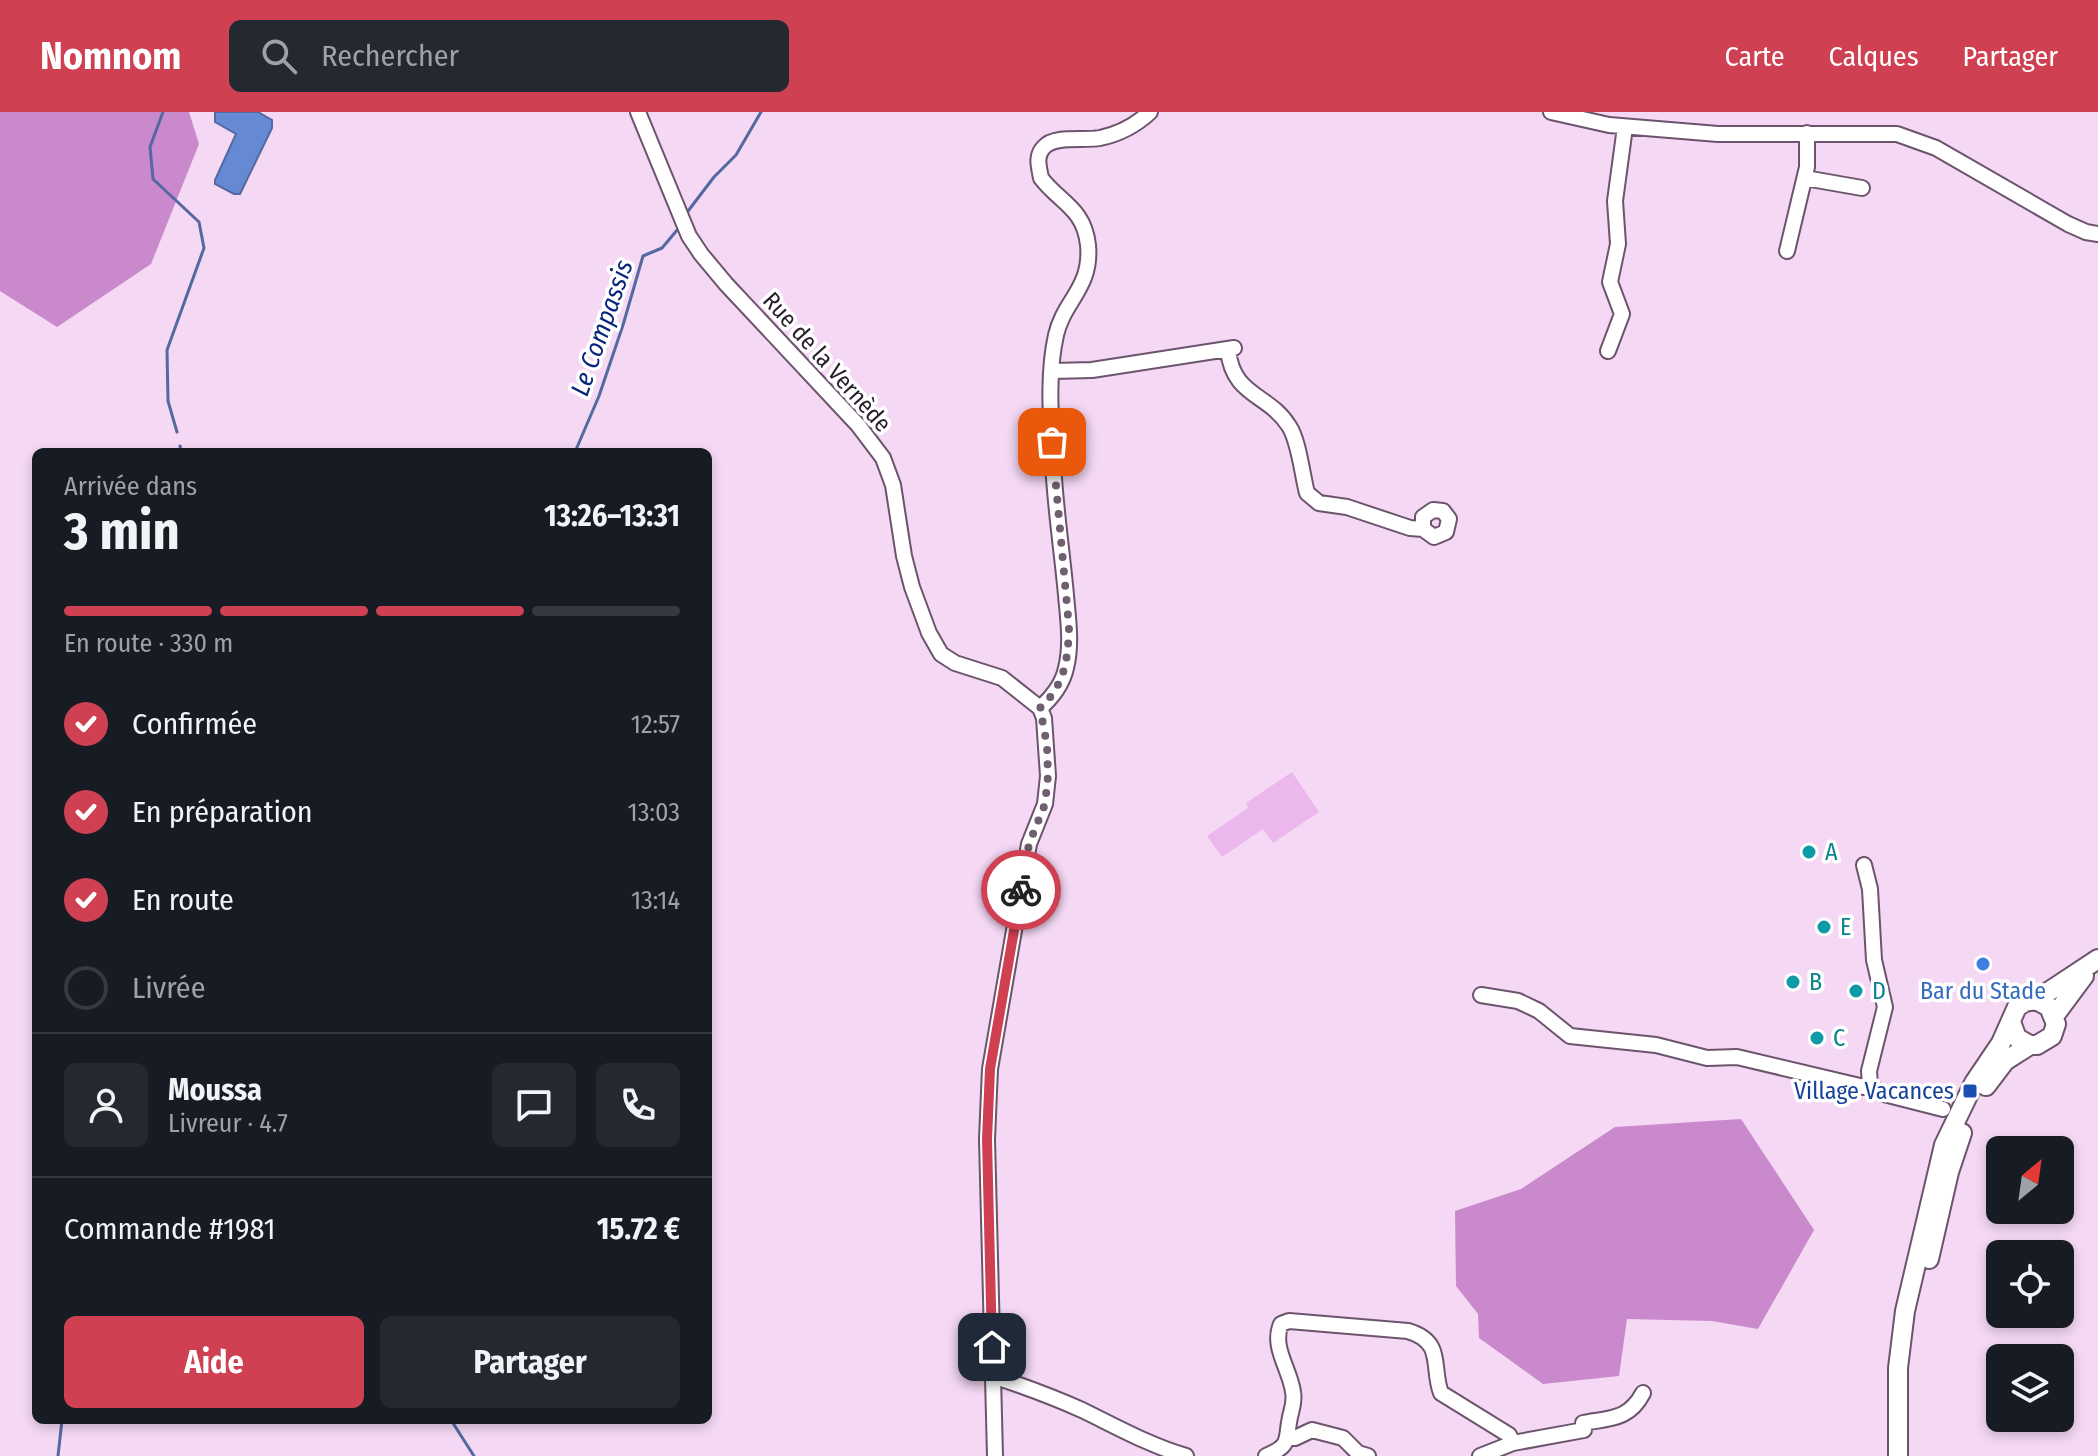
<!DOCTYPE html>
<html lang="fr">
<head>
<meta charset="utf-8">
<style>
	:root { --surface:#171b24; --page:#242831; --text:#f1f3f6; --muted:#9ea1a6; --line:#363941; --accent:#d04053 }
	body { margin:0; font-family:"Fira Sans Condensed",sans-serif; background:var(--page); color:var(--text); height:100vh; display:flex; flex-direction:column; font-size:30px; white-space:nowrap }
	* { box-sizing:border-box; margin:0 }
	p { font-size:26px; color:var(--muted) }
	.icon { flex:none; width:44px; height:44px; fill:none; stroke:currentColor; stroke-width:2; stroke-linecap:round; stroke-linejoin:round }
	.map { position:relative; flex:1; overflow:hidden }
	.sheet { position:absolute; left:32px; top:336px; width:680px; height:976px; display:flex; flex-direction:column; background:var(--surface); border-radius:12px; box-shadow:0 4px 12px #0003 }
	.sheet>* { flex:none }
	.needle { width:52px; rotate:29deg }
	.fabs { position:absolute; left:1986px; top:1024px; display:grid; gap:16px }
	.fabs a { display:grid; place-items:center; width:88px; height:88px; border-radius:12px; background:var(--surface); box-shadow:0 4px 12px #0003; font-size:40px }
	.pin { position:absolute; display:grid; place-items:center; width:68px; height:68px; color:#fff; margin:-34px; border-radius:16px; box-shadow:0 4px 12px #0006 }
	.courier { position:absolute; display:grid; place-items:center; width:80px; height:80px; margin:-40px; border:6px solid #d04053; border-radius:50%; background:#fff; color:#222; box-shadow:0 2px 10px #0007 }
	.head em { font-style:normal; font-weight:700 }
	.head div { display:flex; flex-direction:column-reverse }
	.head { display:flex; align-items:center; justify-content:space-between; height:136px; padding:0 32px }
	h1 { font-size:52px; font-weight:700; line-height:60px }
	.bar { display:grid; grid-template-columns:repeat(4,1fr); gap:12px 8px; align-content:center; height:96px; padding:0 32px }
	.bar i { height:10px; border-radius:6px; background:var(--line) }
	.bar .selected { background:var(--accent) }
	.bar p { grid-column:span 4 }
	.line { display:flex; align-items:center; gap:20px; padding:0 32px; border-top:2px solid var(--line) }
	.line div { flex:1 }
	.round { display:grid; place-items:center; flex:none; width:84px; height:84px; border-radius:12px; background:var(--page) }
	ol { padding:0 32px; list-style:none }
	li { display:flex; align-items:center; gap:24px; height:88px }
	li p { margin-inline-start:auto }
	li .icon { padding:8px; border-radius:50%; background:var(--accent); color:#fff; stroke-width:4 }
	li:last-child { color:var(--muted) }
	li i { width:44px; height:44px; border:4px solid var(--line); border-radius:50% }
	.primary-button { display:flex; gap:16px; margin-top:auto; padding:16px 32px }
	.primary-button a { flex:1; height:92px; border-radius:12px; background:var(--accent); color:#fff; font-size:32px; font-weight:700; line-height:92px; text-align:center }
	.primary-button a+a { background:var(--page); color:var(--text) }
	header { display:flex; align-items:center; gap:48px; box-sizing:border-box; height:112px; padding:0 40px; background:var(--accent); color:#fff }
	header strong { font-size:38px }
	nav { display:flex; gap:44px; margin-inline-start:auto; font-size:28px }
	.search { width:560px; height:72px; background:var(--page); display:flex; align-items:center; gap:20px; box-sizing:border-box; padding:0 28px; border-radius:12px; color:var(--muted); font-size:30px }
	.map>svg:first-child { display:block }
</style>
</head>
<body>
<header>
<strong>Nomnom</strong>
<div class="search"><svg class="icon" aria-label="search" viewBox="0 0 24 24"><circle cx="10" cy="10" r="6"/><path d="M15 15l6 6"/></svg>Rechercher</div>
<nav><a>Carte</a><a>Calques</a><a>Partager</a></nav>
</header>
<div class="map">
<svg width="2098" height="1344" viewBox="0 0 2098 1344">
	<rect width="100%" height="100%" fill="#f4d8f4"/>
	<path fill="#ecb7ed" d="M 1292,660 L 1319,700 L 1273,731 L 1263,717 L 1222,745 L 1207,724 L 1248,696 L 1246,691 Z"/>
	<path fill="#ca89cc" d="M 0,0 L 189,0 L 199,32 L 151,152 L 57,215 L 0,179 Z
		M 1741,1007 L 1814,1118 L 1758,1217 L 1712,1209 L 1627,1207 L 1619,1264 L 1543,1272 L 1479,1226 L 1478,1202 L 1456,1174 L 1455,1099 L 1521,1077 L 1615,1015 Z"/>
	<path fill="#6689d3" stroke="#5369a0" stroke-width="2" d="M 215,0 L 258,0 L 272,8 L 272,16 L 240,82 L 234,82 L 215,72 L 215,68 L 236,22 L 215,10 Z"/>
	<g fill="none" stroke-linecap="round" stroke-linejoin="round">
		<path stroke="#5369a0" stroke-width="3" d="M 163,0 L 150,35 L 153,67 L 199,110 L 204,136 L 167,238 L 168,289 L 177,320
			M 685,103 L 714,65 L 736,43 L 761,0
			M 180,334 L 181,340
			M 575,340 L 599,284 L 623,213 L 643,144 L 662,136 L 678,117
			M 451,1308 L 474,1344
			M 58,1344 L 62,1308"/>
		<g stroke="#6c546c" stroke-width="18">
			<path id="minor" d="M 638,0 L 689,124 L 701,142 L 726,172 L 858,313 L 883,346 L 893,373 L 904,444 L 912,475 L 929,521 L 941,542 L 955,551 L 1002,566 L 1040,596 L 1044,606 L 1048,664 L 1045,692 L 1029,732 L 990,957 L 987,1027 L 995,1344
				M 1551,0 L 1609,13 L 1718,22 L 1897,22 L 1936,36 L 2068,112 L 2086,120 L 2098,122
				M 1805,66 L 1862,76
				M 1787,139 L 1807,55 L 1807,21
				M 1228,238 C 1233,285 1268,281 1289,314 C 1299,329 1302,362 1307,381 L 1319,391 L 1347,395 L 1410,416 L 1423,417 L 1434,425 L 1446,420 L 1449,407 L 1443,399 L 1433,398 L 1423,405 L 1423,417
				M 1608,239 L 1622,202 L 1610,170 L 1618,132 L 1615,89 L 1625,15
				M 1053,259 L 1092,258 L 1234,236
				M 1040,596 C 1052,586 1063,571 1066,556 C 1072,532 1068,507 1066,483 C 1062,439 1055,394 1053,350 C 1051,309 1047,263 1056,223 C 1064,188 1092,176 1088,133 C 1084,96 1060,91 1041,66 C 1039,55 1035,44 1044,35 C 1055,23 1084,29 1100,26 C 1119,22 1136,13 1150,0
				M 1864,753 L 1870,777 L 1874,848 L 1885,895 L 1869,959 L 1870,973 L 1880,981 L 1943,997
				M 1481,883 L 1518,889 L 1539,899 L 1570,924 L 1656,933 L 1707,946 L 1737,945 L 1864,975 L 1870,973
				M 993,1264 C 1023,1274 1053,1285 1082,1298 C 1117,1315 1149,1333 1186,1344
				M 1289,1326 L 1295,1326 L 1312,1318 L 1343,1326 L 1358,1341 L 1368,1344
				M 1513,1331 L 1584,1318 L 1583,1311 C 1610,1306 1629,1308 1643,1281
				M 1266,1344 C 1292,1333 1285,1328 1290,1305 C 1292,1296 1295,1289 1293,1280 C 1290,1257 1271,1235 1281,1212 L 1289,1209 L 1408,1219 C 1445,1230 1431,1255 1441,1281 L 1509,1323 L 1513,1331 L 1480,1344"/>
		</g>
		<g stroke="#6c546c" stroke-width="22">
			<path id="major" d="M 2036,888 L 2098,847
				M 2055,903 L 2084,864
				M 1986,974 L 2005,949 L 2030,933
				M 1929,1147 L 1949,1060 L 1962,1021
				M 1898,1344 L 1898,1256 L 1905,1199 L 1944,1033 L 1974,971 L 2001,931 L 2017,895 L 2025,890 L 2036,888 L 2049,895 L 2056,912 L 2052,924 L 2037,933 L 2030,933 L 2017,926 L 2011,910"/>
		</g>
		<use href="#minor" stroke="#fff" stroke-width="14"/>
		<use href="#major" stroke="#fff" stroke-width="18"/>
	</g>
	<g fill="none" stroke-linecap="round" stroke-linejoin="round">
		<path stroke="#6f5f70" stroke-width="8" stroke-dasharray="0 14.4" d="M 1021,778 L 1029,732 L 1045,692 L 1048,664 L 1047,633 L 1040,596 C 1065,573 1068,547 1069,515 L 1052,330"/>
		<path stroke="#d04053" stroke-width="10" d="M 992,1235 L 987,1027 L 990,957 L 1021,778"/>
	</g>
	<g fill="#0f9aa8" stroke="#fff" stroke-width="3">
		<circle cx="1809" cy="740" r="8"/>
		<circle cx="1824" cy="815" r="8"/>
		<circle cx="1793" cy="870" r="8"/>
		<circle cx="1856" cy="879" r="8"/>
		<circle cx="1817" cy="926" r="8"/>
	</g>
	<circle fill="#3f7fe0" stroke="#fff" stroke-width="3" cx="1983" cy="852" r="8"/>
	<rect fill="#1a4fb4" stroke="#fff" stroke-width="3" x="1962" y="971" width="16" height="16" rx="4"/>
	<g text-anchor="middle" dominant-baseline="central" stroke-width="7" stroke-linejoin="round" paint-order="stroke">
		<g font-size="24" fill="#281e29" stroke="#fff">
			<text transform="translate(827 250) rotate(48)">Rue de la Vernède</text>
		</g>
		<g font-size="24" fill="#0d838f" stroke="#fff" text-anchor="start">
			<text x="1825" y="740">A</text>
			<text x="1840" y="815">E</text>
			<text x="1809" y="870">B</text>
			<text x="1872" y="879">D</text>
			<text x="1833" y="926">C</text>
		</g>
		<g font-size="24" fill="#366cbe" stroke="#fff">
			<text x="1983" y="879">Bar du Stade</text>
		</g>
		<g font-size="24" fill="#164399" stroke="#fff" text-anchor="end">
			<text x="1954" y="979">Village Vacances</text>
		</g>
		<g font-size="26" font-style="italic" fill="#07267c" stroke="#fff">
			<text transform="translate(602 216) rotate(-71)">Le Compassis</text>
		</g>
	</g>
</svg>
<div class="fabs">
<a><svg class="needle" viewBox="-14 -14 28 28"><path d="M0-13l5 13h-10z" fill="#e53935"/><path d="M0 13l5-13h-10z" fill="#9ea1a6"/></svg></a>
<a><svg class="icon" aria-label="locate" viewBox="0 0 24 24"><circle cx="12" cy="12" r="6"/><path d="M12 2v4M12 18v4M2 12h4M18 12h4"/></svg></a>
<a><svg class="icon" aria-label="layers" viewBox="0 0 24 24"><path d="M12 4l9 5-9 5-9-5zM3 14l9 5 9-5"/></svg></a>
</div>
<div class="pin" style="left:1052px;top:330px;background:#ea580c"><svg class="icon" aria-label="bag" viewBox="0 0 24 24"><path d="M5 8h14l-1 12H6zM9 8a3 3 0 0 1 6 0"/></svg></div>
<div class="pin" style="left:992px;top:1235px;background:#1f2937"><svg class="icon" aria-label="home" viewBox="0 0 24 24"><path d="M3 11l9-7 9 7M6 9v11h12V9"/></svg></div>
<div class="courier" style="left:1021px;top:778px"><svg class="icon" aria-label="bike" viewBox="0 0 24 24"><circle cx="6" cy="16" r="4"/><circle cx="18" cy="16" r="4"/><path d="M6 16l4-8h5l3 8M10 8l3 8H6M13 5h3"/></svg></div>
<section class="sheet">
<div class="head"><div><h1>3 min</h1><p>Arrivée dans</p></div><em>13:26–13:31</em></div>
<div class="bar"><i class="selected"></i><i class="selected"></i><i class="selected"></i><i></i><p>En route · 330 m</p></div>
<ol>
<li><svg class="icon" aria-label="check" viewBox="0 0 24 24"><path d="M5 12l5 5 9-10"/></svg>Confirmée<p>12:57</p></li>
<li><svg class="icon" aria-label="check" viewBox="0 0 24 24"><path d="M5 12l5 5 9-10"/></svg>En préparation<p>13:03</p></li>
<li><svg class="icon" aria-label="check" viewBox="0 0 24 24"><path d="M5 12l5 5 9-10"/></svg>En route<p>13:14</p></li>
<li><i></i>Livrée</li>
</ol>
<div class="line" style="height:144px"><a class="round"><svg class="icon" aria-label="person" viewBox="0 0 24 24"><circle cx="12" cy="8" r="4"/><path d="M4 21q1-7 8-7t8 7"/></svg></a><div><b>Moussa</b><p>Livreur · 4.7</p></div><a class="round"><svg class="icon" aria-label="chat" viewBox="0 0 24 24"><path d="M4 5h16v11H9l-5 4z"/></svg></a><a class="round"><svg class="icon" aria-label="phone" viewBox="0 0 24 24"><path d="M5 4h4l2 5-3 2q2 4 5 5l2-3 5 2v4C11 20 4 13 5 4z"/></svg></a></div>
<div class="line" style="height:104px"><div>Commande #1981</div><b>15.72 €</b></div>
<div class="primary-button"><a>Aide</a><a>Partager</a></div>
</section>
</div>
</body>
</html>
